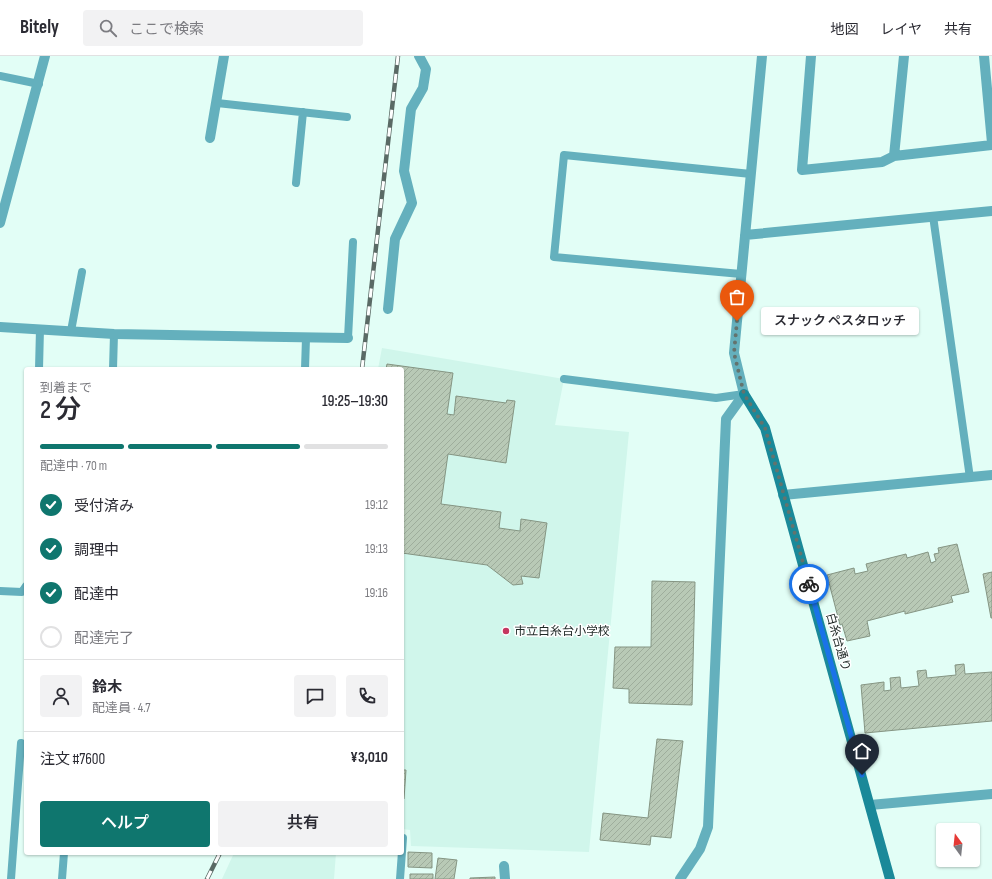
<!DOCTYPE html>
<html lang="ja">
<head>
<meta charset="utf-8">
<style>
	:root { --surface:#fff; --page:#f2f2f3; --text:#2b2b33; --muted:#7c7c81; --line:#e1e1e2; --accent:#0f766e }
	body { margin:0; font-family:"Sofia Sans Condensed","Noto Sans JP",sans-serif; background:var(--page); color:var(--text); height:100vh; display:flex; flex-direction:column; font-size:15px; white-space:nowrap }
	* { box-sizing:border-box; margin:0 }
	p { font-size:13px; color:var(--muted) }
	.icon { flex:none; width:22px; height:22px; fill:none; stroke:currentColor; stroke-width:2; stroke-linecap:round; stroke-linejoin:round }
	.map { position:relative; flex:1; overflow:hidden }
	.details { position:absolute; left:24px; top:311px; width:380px; height:488px; display:flex; flex-direction:column; background:var(--surface); border-radius:4px; box-shadow:0 1px 3px #0004 }
	.details>* { flex:none }
	.needle { width:26px; rotate:345deg }
	.tools { position:absolute; left:936px; top:767px; display:grid; gap:8px }
	.tools a { display:grid; place-items:center; width:44px; height:44px; border-radius:4px; background:var(--surface); box-shadow:0 1px 3px #0004; font-size:20px }
	.pin { position:absolute; display:grid; place-items:center; width:34px; height:34px; color:#fff; margin:-41px -17px; border-radius:50% 50% 50% 0; rotate:-45deg; box-shadow:0 0 4px #0007 }
	.pin .icon { rotate:45deg }
	.courier { position:absolute; display:grid; place-items:center; width:40px; height:40px; margin:-20px; border:3px solid #1a73e8; border-radius:50%; background:#fff; color:#222; box-shadow:0 1px 5px #0007 }
	.bubble { position:absolute; height:28px; border-radius:4px; background:var(--surface); box-shadow:0 1px 3px #0004; font-size:13px; font-weight:600; line-height:28px; text-align:center }
	.summary em { font-style:normal; font-weight:600 }
	.summary div { display:flex; flex-direction:column-reverse }
	.summary { display:flex; align-items:center; justify-content:space-between; height:68px; padding:0 16px }
	h1 { font-size:26px; font-weight:600; line-height:30px }
	.bar { display:grid; grid-template-columns:repeat(4,1fr); gap:6px 4px; align-content:center; height:48px; padding:0 16px }
	.bar i { height:5px; border-radius:3px; background:var(--line) }
	.bar .active { background:var(--accent) }
	.bar p { grid-column:span 4 }
	.line { display:flex; align-items:center; gap:10px; padding:0 16px; border-top:1px solid var(--line) }
	.line div { flex:1 }
	.round { display:grid; place-items:center; flex:none; width:42px; height:42px; border-radius:4px; background:var(--page) }
	ol { padding:0 16px; list-style:none }
	li { display:flex; align-items:center; gap:12px; height:44px }
	li p { margin-inline-start:auto }
	li .icon { padding:4px; border-radius:50%; background:var(--accent); color:#fff; stroke-width:4 }
	li:last-child { color:var(--muted) }
	li i { width:22px; height:22px; border:2px solid var(--line); border-radius:50% }
	.primary-button { display:flex; gap:8px; margin-top:auto; padding:8px 16px }
	.primary-button a { flex:1; height:46px; border-radius:4px; background:var(--accent); color:#fff; font-size:16px; font-weight:600; line-height:46px; text-align:center }
	.primary-button a+a { background:var(--page); color:var(--text) }
	header { display:flex; align-items:center; gap:24px; box-sizing:border-box; height:56px; padding:0 20px; background:var(--surface); border-bottom:1px solid var(--line) }
	header strong { font-size:19px }
	nav { display:flex; gap:22px; margin-inline-start:auto; font-size:14px }
	.search { width:280px; height:36px; background:var(--page); display:flex; align-items:center; gap:10px; box-sizing:border-box; padding:0 14px; border-radius:4px; color:var(--muted); font-size:15px }
	.map>svg:first-child { display:block }
</style>
</head>
<body>
<header>
<strong>Bitely</strong>
<div class="search"><svg class="icon" aria-label="search" viewBox="0 0 24 24"><circle cx="10" cy="10" r="6"/><path d="M15 15l6 6"/></svg>ここで検索</div>
<nav><a>地図</a><a>レイヤ</a><a>共有</a></nav>
</header>
<div class="map">
<svg width="992" height="823" viewBox="0 0 992 823">
	<defs>
		<pattern id="building-hatch" width="6" height="6" patternUnits="userSpaceOnUse"><rect width="6" height="6" fill="#b8c9b6"/><path d="M-1 1l2-2M0 6l6-6M5 7l2-2" fill="none" stroke="#9ead9c"/></pattern>
	</defs>
	<rect width="100%" height="100%" fill="#e2fef6"/>
	<path fill="#d0f6eb" d="M 382,292 L 564,323 L 555,369 L 629,376 L 589,796 L 411,790 L 410,774 L 402,773 L 402,313 L 378,313 Z
		M 234,797 L 336,797 L 334,823 L 222,823 Z"/>
	<path fill="url(#building-hatch)" stroke="#859583" d="M 387,308 L 453,317 L 447,358 L 454,359 L 456,340 L 506,347 L 507,344 L 515,345 L 506,407 L 448,398 L 441,448 L 501,456 L 499,472 L 520,475 L 521,463 L 547,467 L 539,522 L 521,520 L 523,528 L 513,529 L 487,509 L 402,497 L 402,313 L 386,313 Z
		M 957,488 L 969,536 L 951,540 L 953,546 L 905,558 L 905,555 L 867,565 L 870,580 L 847,585 L 842,568 L 840,569 L 827,519 L 854,512 L 855,518 L 868,515 L 866,508 L 906,498 L 907,502 L 928,496 L 931,507 L 936,505 L 934,498 L 939,497 L 938,492 Z
		M 992,516 L 992,562 L 991,562 L 983,518 Z
		M 652,525 L 695,526 L 692,649 L 629,647 L 629,633 L 613,632 L 615,591 L 651,591 Z
		M 964,608 L 965,618 L 992,616 L 992,665 L 865,677 L 861,629 L 884,626 L 884,635 L 891,634 L 890,622 L 900,621 L 901,632 L 919,630 L 917,615 L 926,614 L 927,622 L 956,619 L 955,609 Z
		M 657,683 L 683,685 L 671,782 L 651,780 L 650,789 L 600,784 L 603,757 L 648,762 Z
		M 402,714 L 406,714 L 404,743 L 402,743 Z
		M 408,796 L 432,797 L 432,812 L 408,811 Z
		M 438,802 L 457,804 L 454,823 L 435,823 Z
		M 410,818 L 433,818 L 433,823 L 410,823 Z
		M 495,821 L 495,823 L 470,823 L 470,822 Z"/>
	<g fill="none" stroke-linecap="round" stroke-linejoin="round">
		<path stroke="#64b0bd" stroke-width="8" d="M 0,20 L 39,28
			M 217,47 L 347,61
			M 296,127 L 303,56
			M 933,160 L 970,422
			M 741,218 L 554,201 L 564,99 L 751,118
			M 71,275 L 82,216
			M 348,282 L 353,186
			M 39,313 L 40,273
			M 113,313 L 114,278
			M 305,313 L 306,282
			M 564,323 L 716,342 L 744,338
			M 0,535 L 22,536 L 26,530
			M 11,823 L 21,687
			M 62,823 L 64,797
			M 400,823 L 403,782"/>
		<path stroke="#64b0bd" stroke-width="10" d="M 811,0 L 802,114 L 882,106 L 894,100 L 992,89
			M 984,0 L 992,87
			M 210,82 L 224,0
			M 894,100 L 904,0
			M 0,167 L 45,0
			M 745,179 L 992,155
			M 388,253 L 395,183 L 412,147 L 404,115 L 411,53 L 423,32 L 426,13 L 419,0
			M 0,271 L 114,278 L 348,282
			M 783,439 L 992,419
			M 870,749 L 992,738
			M 504,810 L 505,823
			M 680,823 L 700,793 L 708,771 L 726,363 L 744,338 L 734,297 L 762,0"/>
		<path stroke="#1a8999" stroke-width="10" d="M 744,338 L 765,372 L 890,823"/>
		<g stroke="#5a6a65" stroke-width="4.5">
			<path id="rail" d="M 362,313 L 398,0
				M 207,823 L 220,797"/>
		</g>
		<use href="#rail" stroke="#fff" stroke-width="3" stroke-dasharray="9" stroke-linecap="butt"/>
	</g>
	<g fill="none" stroke-linecap="round" stroke-linejoin="round">
		<path stroke="#63736e" stroke-width="4" stroke-dasharray="0 7.2" d="M 737,265 L 734,297 L 744,338 L 765,372 L 809,528"/>
		<path stroke="#1a73e8" stroke-width="5" d="M 809,528 L 862,719"/>
	</g>
	<circle fill="#c53760" stroke="#fff" stroke-width="1.5" cx="506" cy="575" r="4"/>
	<g text-anchor="middle" dominant-baseline="central" stroke-width="3" stroke-linejoin="round" paint-order="stroke">
		<g font-size="12" fill="#1e2825" stroke="#fff" text-anchor="start">
			<text x="514" y="575">市立白糸台小学校</text>
		</g>
		<g font-size="12" fill="#1e2825" stroke="#fff">
			<text transform="translate(838 586) rotate(74)">白糸台通り</text>
		</g>
	</g>
</svg>
<div class="tools">
<a><svg class="needle" viewBox="-14 -14 28 28"><path d="M0-13l5 13h-10z" fill="#e53935"/><path d="M0 13l5-13h-10z" fill="#7c7c81"/></svg></a>
</div>
<div class="pin" style="left:737px;top:265px;background:#ea580c"><svg class="icon" aria-label="bag" viewBox="0 0 24 24"><path d="M5 8h14l-1 12H6zM9 8a3 3 0 0 1 6 0"/></svg></div>
<div class="pin" style="left:862px;top:719px;background:#1f2937"><svg class="icon" aria-label="home" viewBox="0 0 24 24"><path d="M3 11l9-7 9 7M6 9v11h12V9"/></svg></div>
<div class="courier" style="left:809px;top:528px"><svg class="icon" aria-label="bike" viewBox="0 0 24 24"><circle cx="6" cy="16" r="4"/><circle cx="18" cy="16" r="4"/><path d="M6 16l4-8h5l3 8M10 8l3 8H6M13 5h3"/></svg></div>
<div class="bubble" style="left:761px;top:251px;width:158px">スナック ペスタロッチ</div>
<section class="details">
<div class="summary"><div><h1>2 分</h1><p>到着まで</p></div><em>19:25–19:30</em></div>
<div class="bar"><i class="active"></i><i class="active"></i><i class="active"></i><i></i><p>配達中 · 70 m</p></div>
<ol>
<li><svg class="icon" aria-label="check" viewBox="0 0 24 24"><path d="M5 12l5 5 9-10"/></svg>受付済み<p>19:12</p></li>
<li><svg class="icon" aria-label="check" viewBox="0 0 24 24"><path d="M5 12l5 5 9-10"/></svg>調理中<p>19:13</p></li>
<li><svg class="icon" aria-label="check" viewBox="0 0 24 24"><path d="M5 12l5 5 9-10"/></svg>配達中<p>19:16</p></li>
<li><i></i>配達完了</li>
</ol>
<div class="line" style="height:72px"><a class="round"><svg class="icon" aria-label="person" viewBox="0 0 24 24"><circle cx="12" cy="8" r="4"/><path d="M4 21q1-7 8-7t8 7"/></svg></a><div><b>鈴木</b><p>配達員 · 4.7</p></div><a class="round"><svg class="icon" aria-label="chat" viewBox="0 0 24 24"><path d="M4 5h16v11H9l-5 4z"/></svg></a><a class="round"><svg class="icon" aria-label="phone" viewBox="0 0 24 24"><path d="M5 4h4l2 5-3 2q2 4 5 5l2-3 5 2v4C11 20 4 13 5 4z"/></svg></a></div>
<div class="line" style="height:52px"><div>注文 #7600</div><b>¥3,010</b></div>
<div class="primary-button"><a>ヘルプ</a><a>共有</a></div>
</section>
</div>
</body>
</html>
